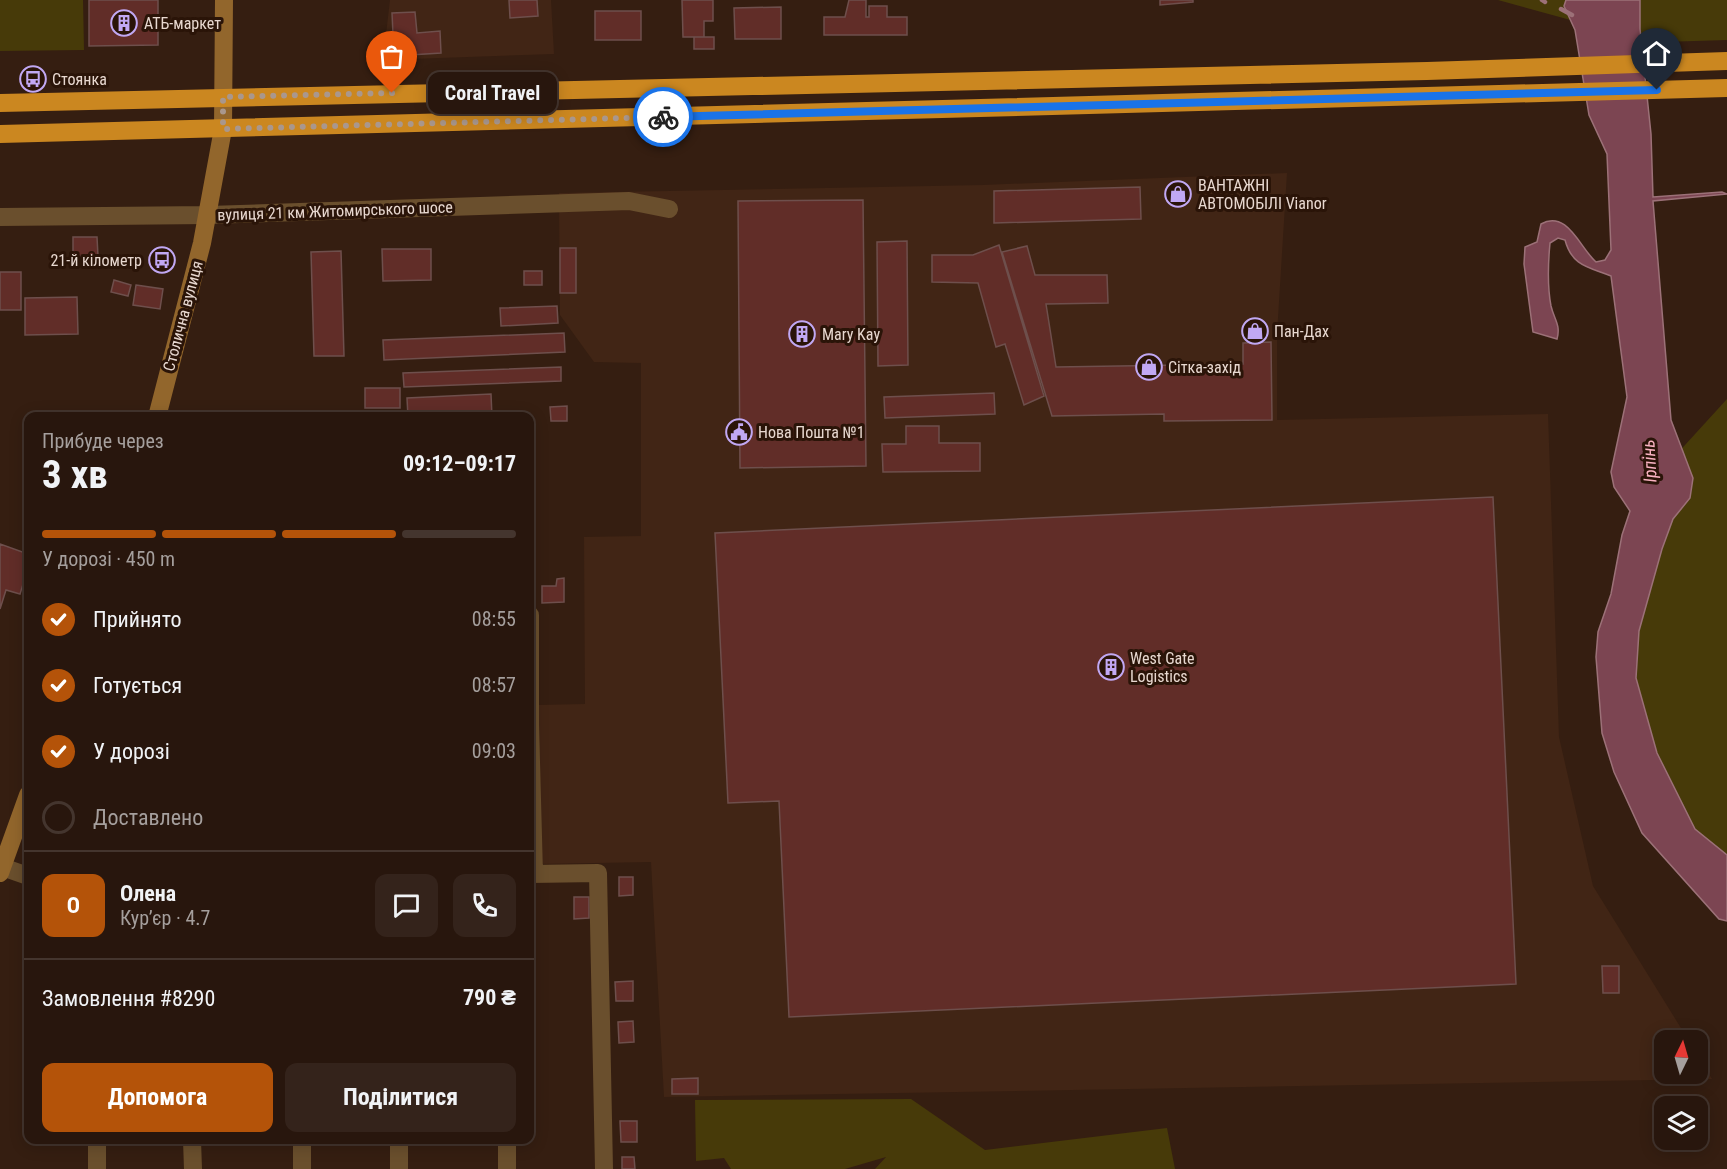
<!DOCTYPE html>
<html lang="uk">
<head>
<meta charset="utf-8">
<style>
	:root { --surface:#28160d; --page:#34231b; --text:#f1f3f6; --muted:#a59f9d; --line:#44352e; --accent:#b45309 }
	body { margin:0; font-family:"Roboto Condensed",sans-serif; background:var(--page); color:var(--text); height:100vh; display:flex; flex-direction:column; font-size:22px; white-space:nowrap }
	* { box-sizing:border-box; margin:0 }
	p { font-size:20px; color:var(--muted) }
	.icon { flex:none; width:33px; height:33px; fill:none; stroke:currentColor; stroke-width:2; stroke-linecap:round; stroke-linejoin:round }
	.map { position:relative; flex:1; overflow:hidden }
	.details { position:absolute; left:24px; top:412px; width:510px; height:732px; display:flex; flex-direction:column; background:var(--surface); border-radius:12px; box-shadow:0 3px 15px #0003,0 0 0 2px var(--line) }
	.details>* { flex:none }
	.needle { width:39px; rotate:5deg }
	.controls { position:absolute; left:1654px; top:1030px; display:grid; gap:12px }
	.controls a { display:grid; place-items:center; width:54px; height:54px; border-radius:12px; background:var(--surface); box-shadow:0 3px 15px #0003,0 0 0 2px var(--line); font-size:30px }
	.pin { position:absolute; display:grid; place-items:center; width:51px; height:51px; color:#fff; margin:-62px -26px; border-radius:50% 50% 50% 0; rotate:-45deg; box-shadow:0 0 6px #0007 }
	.pin .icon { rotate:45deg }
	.courier { position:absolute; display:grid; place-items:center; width:60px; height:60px; margin:-30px; border:4px solid #1a73e8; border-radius:50%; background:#fff; color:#222; box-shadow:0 2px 8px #0007 }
	.bubble { position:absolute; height:42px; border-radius:12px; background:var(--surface); box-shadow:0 3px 15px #0003,0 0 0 2px var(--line); font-size:20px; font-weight:700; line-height:42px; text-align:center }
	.overview em { font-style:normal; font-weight:700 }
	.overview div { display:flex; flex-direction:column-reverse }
	.overview { display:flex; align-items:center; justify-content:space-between; height:102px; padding:0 18px }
	h1 { font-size:39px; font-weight:700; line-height:45px }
	.bar { display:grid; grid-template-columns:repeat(4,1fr); gap:9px 6px; align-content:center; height:72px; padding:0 18px }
	.bar i { height:8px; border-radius:4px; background:var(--line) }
	.bar .selected { background:var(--accent) }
	.bar p { grid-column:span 4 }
	.line { display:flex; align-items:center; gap:15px; padding:0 18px; border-top:2px solid var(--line) }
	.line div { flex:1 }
	.round { display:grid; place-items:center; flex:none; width:63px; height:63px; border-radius:12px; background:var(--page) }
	ol { padding:0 18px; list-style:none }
	li { display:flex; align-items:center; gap:18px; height:66px }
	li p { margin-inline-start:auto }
	li .icon { padding:6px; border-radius:50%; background:var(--accent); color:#fff; stroke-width:4 }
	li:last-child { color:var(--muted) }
	li i { width:33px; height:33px; border:3px solid var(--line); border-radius:50% }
	.cta { display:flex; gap:12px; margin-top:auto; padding:12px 18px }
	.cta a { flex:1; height:69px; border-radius:12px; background:var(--accent); color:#fff; font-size:24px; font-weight:700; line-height:69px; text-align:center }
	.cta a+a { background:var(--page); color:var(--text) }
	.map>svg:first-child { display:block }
</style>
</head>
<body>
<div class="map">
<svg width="1727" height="1169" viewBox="0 0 1727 1169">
	<rect width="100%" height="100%" fill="#351e11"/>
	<path fill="#412515" d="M 390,0 L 551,0 L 554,54 L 383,60 Z
		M 1287,173 L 1277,334 L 1277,420 L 1548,414 L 1559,737 L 1593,886 L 1689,1041 L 1665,1041 L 1665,1074 L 1698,1074 L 1698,1056 L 1712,1079 L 664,1097 L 651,862 L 539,864 L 538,705 L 585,704 L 584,537 L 641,536 L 641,363 L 594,362 L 560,315 L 559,193 L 983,185 Z"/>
	<path fill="#473a09" d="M 0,0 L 83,0 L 84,50 L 0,51 Z
		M 1498,0 L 1727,0 L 1727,40 L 1598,44 L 1596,27 Z
		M 1727,399 L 1727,891 L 1625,729 L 1654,479 Z
		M 911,1099 L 985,1150 L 1167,1128 L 1175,1169 L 875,1169 L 886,1157 L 845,1169 L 731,1169 L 724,1158 L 696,1161 L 695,1100 Z"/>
	<path fill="#7c4552" stroke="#9c7178" stroke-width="1.5" d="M 1566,0 L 1640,0 L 1640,29 L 1651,134 L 1653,197 L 1722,192 L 1727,194 L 1653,201 L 1671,420 L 1693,478 L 1690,498 L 1673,519 L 1662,549 L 1639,631 L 1636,678 L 1657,753 L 1695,829 L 1727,855 L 1727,921 L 1719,919 L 1642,833 L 1614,772 L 1602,733 L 1596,657 L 1598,632 L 1611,594 L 1622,535 L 1630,511 L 1614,487 L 1611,472 L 1627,397 L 1611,276 C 1588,267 1572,266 1565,240 L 1558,238 L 1550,243 C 1548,264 1547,285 1551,306 C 1554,319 1561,325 1557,339 L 1533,332 L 1524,264 L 1525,247 L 1537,242 L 1541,224 C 1567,209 1580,248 1596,262 L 1605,260 L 1611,250 L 1607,154 L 1589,115 L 1575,30 L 1564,6 Z"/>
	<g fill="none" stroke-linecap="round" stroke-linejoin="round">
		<path stroke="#9c7178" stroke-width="4.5" d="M 1542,0 L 1545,2
			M 1561,9 L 1572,15"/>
	</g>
	<path fill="#612d28" stroke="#6e4f4c" stroke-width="1.5" d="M 89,0 L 158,0 L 158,45 L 89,46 Z
		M 509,0 L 537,0 L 538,16 L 510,18 Z
		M 682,0 L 713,0 L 713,21 L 704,21 L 704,37 L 683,37 Z
		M 849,0 L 866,0 L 866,17 L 869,17 L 869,6 L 887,6 L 887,17 L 907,17 L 907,35 L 824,35 L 824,17 L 845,17 Z
		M 1160,0 L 1193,0 L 1193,2 L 1160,5 Z
		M 781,7 L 781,39 L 735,39 L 734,8 Z
		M 595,11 L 641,11 L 641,40 L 595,40 Z
		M 415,12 L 417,33 L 440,31 L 441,53 L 394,56 L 392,13 Z
		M 694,37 L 714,37 L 714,49 L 694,49 Z
		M 1140,187 L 1141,219 L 994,223 L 994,191 Z
		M 863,200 L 866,466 L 740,468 L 738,201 Z
		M 73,237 L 97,237 L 98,256 L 73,256 Z
		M 907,241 L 908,365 L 878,366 L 877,242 Z
		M 999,245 L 1044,396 L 1024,405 L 1005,344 L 996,347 L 978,283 L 932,282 L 932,255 L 973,255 Z
		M 1027,246 L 1035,275 L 1107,275 L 1108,303 L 1046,304 L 1056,367 L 1243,364 L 1243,343 L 1271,342 L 1272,420 L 1164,421 L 1164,414 L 1052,416 L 1002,252 Z
		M 560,248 L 576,248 L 576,293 L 560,293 Z
		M 382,249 L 431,249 L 431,280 L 383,281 Z
		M 341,251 L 344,356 L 314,356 L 311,252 Z
		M 524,271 L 542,271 L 542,285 L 524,285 Z
		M 0,272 L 21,272 L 21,310 L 0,310 Z
		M 114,280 L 131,285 L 128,296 L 111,292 Z
		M 136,285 L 163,289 L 160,309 L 133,305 Z
		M 77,297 L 78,334 L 25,335 L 25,298 Z
		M 557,306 L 558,323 L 501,326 L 500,308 Z
		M 564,333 L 565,352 L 384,360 L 383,340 Z
		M 561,367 L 561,381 L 404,387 L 403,373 Z
		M 365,388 L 400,388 L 400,408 L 365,408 Z
		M 994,393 L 995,414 L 885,418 L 884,397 Z
		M 491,394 L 492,417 L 408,417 L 407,398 Z
		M 567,406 L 567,421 L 551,421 L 550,407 Z
		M 906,426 L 939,426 L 939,443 L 980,443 L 980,471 L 883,472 L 882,444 L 906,444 Z
		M 1493,497 L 1516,984 L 789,1017 L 779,801 L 728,803 L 715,533 Z
		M 0,544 L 28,554 L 28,568 L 20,594 L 6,590 L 0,609 Z
		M 564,578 L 564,602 L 542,603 L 542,586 L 556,586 L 557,579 Z
		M 619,877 L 633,877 L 633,895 L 619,896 Z
		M 574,897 L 589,897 L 589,918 L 574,919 Z
		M 1602,966 L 1619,966 L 1619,993 L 1603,993 Z
		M 633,981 L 633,1001 L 616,1001 L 615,982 Z
		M 633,1021 L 634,1042 L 619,1043 L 618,1022 Z
		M 698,1078 L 698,1094 L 672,1094 L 672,1079 Z
		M 620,1121 L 637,1121 L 637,1142 L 621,1142 Z
		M 622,1157 L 634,1157 L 635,1169 L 622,1169 Z"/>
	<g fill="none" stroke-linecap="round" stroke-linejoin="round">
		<path stroke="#6a4f2d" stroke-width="18" d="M 0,217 L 208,215 L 629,201 L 669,209
			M 530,615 L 530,724
			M 530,724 L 534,874
			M 2,867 L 28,876
			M 530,874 L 598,873 L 604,1169
			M 97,1140 L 97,1169
			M 192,1140 L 193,1169
			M 302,1140 L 302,1169
			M 399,1140 L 399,1169
			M 507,1140 L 507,1169"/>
		<path stroke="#92662c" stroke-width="18" d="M 157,417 L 202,243 L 223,129 L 224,0
			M 0,873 L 28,795"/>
		<path stroke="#cb8720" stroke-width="18" d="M 0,103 L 1427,71 L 1727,61
			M 0,134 L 1727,88"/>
	</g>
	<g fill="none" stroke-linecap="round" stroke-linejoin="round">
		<path stroke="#a9978d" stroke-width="6" stroke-dasharray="0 10.8" d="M 392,93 L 223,97 L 223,129 L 663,117"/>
		<path stroke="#1a73e8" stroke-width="8" d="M 663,117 L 1657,90"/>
	</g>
	<defs>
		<g id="building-ring" transform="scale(1.35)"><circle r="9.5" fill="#2a1408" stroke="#c1a8f3" stroke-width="1.5"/><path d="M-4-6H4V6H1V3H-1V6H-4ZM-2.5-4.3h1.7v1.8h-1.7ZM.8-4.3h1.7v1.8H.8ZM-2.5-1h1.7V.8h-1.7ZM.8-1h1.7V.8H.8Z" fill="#c1a8f3"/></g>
		<g id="bus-ring" transform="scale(1.35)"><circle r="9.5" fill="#2a1408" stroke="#c1a8f3" stroke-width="1.5"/><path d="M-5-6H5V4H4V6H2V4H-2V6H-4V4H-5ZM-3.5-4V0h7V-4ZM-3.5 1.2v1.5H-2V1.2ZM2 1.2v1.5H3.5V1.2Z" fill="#c1a8f3"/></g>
		<g id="shop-ring" transform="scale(1.35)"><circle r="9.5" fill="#2a1408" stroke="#c1a8f3" stroke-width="1.5"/><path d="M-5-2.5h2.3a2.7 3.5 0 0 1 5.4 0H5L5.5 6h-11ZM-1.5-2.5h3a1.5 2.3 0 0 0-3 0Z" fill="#c1a8f3"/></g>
		<g id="civic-ring" transform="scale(1.35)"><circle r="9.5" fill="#2a1408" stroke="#c1a8f3" stroke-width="1.5"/><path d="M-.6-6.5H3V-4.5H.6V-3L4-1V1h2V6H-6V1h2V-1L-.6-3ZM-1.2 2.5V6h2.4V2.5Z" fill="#c1a8f3"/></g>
	</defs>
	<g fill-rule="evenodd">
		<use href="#building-ring" x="124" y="23"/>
		<use href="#bus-ring" x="33" y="79"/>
		<use href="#shop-ring" x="1178" y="194"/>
		<use href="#bus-ring" x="162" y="260"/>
		<use href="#shop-ring" x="1255" y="331"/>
		<use href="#building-ring" x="802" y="334"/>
		<use href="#shop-ring" x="1149" y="367"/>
		<use href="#civic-ring" x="739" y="432"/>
		<use href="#building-ring" x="1111" y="667"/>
	</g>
	<g text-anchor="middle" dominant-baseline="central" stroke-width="6" stroke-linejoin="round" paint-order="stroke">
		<g font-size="16" fill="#e8d8d0" stroke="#2a1408" text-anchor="start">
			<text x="144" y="23">АТБ-маркет</text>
			<text x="52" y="79">Стоянка</text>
			<text x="1198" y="185">ВАНТАЖНІ<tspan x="1198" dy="18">АВТОМОБІЛІ Vianor</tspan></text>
			<text x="142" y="260" text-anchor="end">21-й кілометр</text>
			<text x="1274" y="331">Пан-Дах</text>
			<text x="822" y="334">Mary Kay</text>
			<text x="1168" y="367">Сітка-захід</text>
			<text x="758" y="432">Нова Пошта №1</text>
			<text x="1130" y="658">West Gate<tspan x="1130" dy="18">Logistics</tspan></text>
		</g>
		<g font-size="16" fill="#e8d8d0" stroke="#2a1408">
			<text transform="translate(335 211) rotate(-2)">вулиця 21 км Житомирського шосе</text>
			<text transform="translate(183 316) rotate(-75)">Столична вулиця</text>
		</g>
		<g font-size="18" font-style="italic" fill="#fbb4c3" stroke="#2a1408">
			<text transform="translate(1649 461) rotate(-93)">Ірпінь</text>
		</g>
	</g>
</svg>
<div class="controls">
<a><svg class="needle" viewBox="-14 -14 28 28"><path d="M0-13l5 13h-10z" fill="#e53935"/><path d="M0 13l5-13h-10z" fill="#a59f9d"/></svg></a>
<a><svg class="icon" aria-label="layers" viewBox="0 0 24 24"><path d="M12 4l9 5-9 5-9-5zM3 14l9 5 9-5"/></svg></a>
</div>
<div class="pin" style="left:392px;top:93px;background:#ea580c"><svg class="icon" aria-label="bag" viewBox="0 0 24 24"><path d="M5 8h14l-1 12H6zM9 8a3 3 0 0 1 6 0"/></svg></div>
<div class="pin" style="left:1657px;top:90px;background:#1f2937"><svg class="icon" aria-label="home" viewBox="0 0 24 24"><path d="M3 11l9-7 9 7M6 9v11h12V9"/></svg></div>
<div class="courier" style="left:663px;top:117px"><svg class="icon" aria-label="bike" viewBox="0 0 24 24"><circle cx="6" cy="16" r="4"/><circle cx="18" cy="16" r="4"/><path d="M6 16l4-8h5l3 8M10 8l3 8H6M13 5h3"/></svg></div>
<div class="bubble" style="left:428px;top:72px;width:129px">Coral Travel</div>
<section class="details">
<div class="overview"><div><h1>3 хв</h1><p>Прибуде через</p></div><em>09:12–09:17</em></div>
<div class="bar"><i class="selected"></i><i class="selected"></i><i class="selected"></i><i></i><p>У дорозі · 450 m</p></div>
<ol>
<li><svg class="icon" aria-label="check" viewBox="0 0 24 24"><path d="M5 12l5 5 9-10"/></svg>Прийнято<p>08:55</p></li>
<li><svg class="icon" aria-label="check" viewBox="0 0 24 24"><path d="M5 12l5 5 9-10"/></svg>Готується<p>08:57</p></li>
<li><svg class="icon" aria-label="check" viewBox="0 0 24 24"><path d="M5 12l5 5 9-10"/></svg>У дорозі<p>09:03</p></li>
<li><i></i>Доставлено</li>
</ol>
<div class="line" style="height:108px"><b class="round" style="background:var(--accent);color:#fff">О</b><div><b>Олена</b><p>Кур’єр · 4.7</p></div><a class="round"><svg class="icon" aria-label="chat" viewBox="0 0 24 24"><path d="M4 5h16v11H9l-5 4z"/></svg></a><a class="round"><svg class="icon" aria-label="phone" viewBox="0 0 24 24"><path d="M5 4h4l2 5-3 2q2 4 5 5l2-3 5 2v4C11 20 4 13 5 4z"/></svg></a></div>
<div class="line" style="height:78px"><div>Замовлення #8290</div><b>790 ₴</b></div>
<div class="cta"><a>Допомога</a><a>Поділитися</a></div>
</section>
</div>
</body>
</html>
